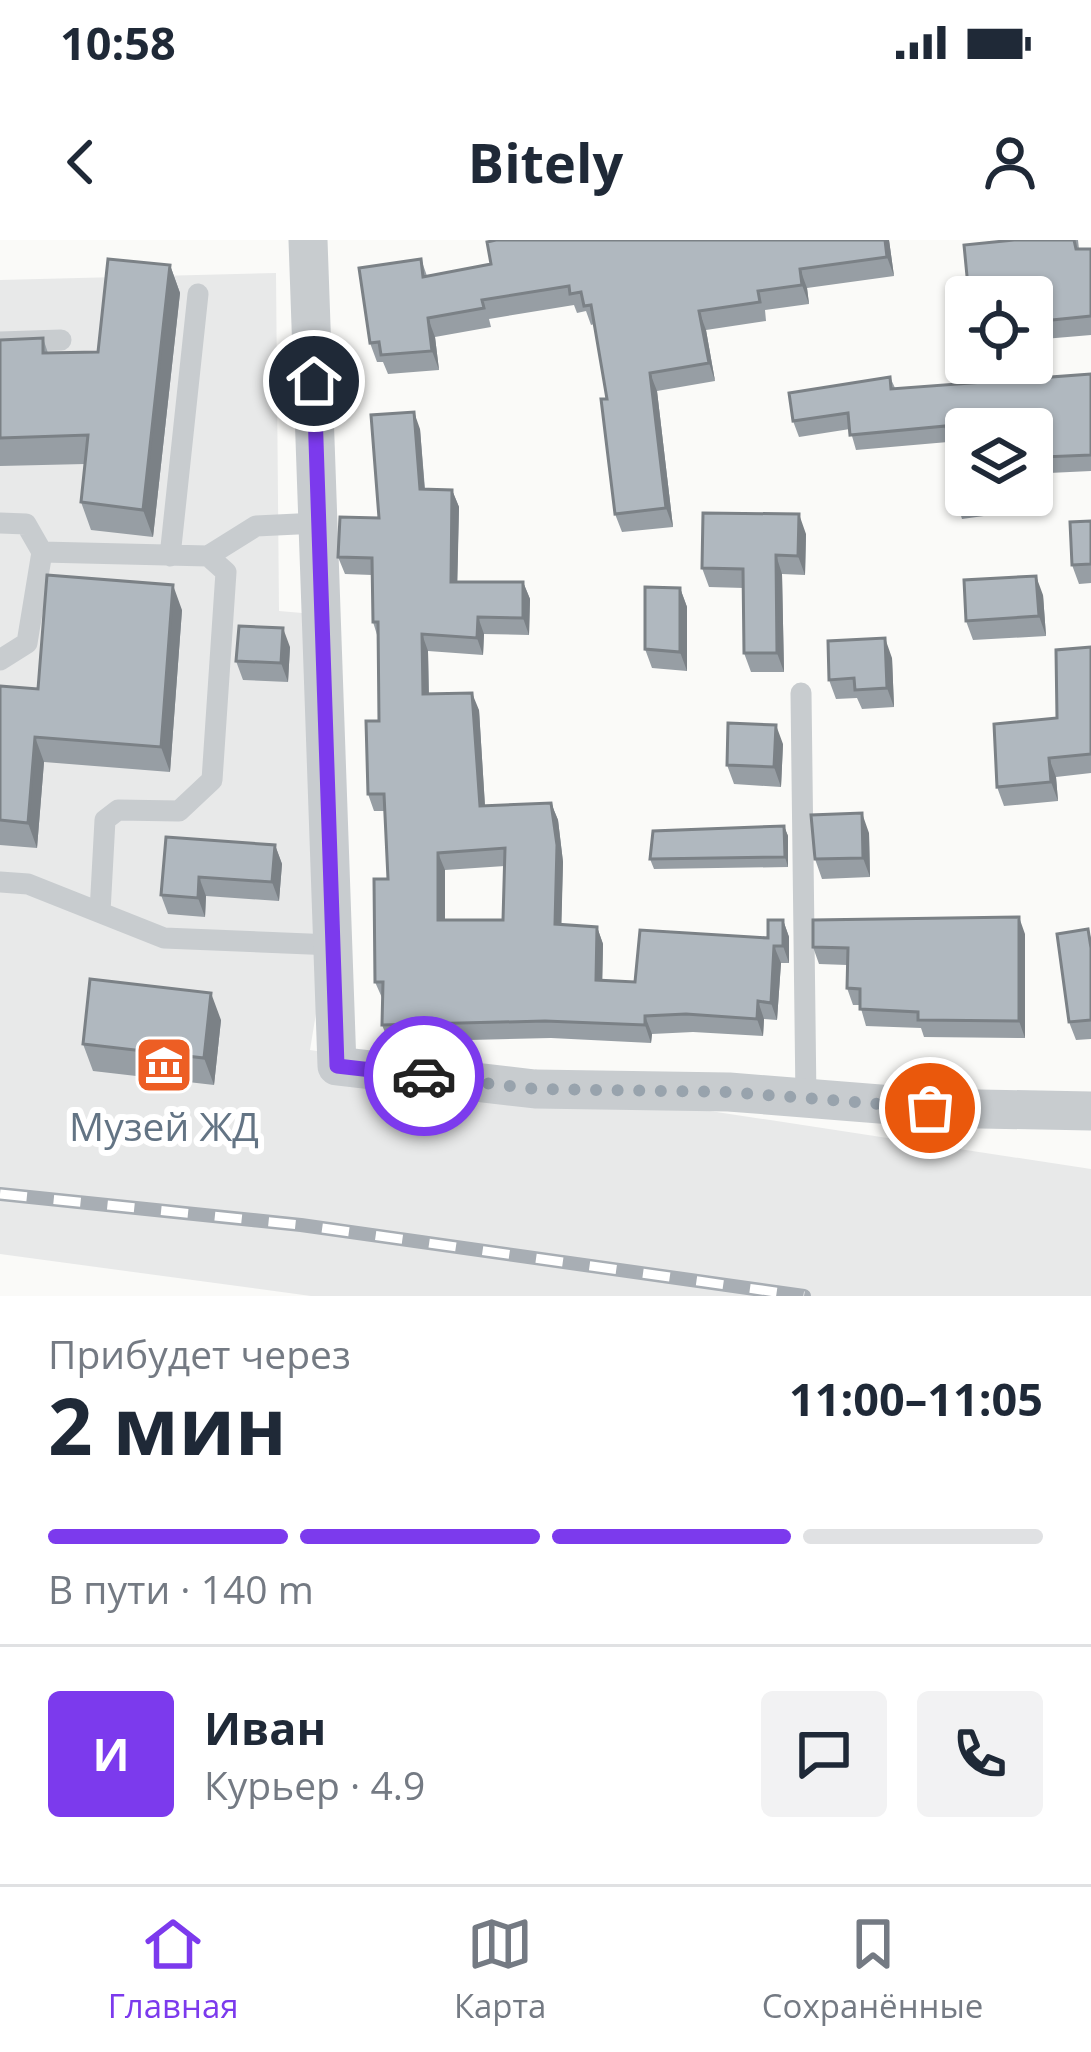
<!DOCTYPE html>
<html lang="ru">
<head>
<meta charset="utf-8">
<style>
	:root { --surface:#fff; --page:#f2f2f3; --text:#1f2937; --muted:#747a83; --line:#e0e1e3; --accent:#7c3aed }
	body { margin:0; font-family:"Open Sans",sans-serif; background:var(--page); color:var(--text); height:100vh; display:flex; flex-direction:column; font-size:45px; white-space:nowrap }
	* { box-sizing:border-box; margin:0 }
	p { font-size:39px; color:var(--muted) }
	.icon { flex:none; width:66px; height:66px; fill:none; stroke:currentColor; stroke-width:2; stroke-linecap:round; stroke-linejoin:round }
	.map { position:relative; height:1056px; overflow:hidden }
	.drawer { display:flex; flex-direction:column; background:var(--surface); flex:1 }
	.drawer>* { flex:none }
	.tools { position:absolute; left:945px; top:36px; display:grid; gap:24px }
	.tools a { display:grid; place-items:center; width:108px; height:108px; border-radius:12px; background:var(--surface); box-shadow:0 3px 9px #0004; font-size:60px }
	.pin { position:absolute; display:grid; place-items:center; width:102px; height:102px; color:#fff; margin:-51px; border:6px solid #fff; border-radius:50%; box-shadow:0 3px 12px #0007 }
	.courier { position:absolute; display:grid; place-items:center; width:120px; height:120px; margin:-60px; border:9px solid #7c3aed; border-radius:50%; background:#fff; color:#222; box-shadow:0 3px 15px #0007 }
	.head em { font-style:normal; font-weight:700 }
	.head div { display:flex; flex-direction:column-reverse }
	.head { display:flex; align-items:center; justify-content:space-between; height:204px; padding:0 48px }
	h1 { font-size:78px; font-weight:700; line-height:90px }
	.bar { display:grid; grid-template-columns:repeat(4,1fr); gap:18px 12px; align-content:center; height:144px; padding:0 48px }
	.bar i { height:15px; border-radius:9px; background:var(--line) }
	.bar .selected { background:var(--accent) }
	.bar p { grid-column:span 4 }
	.line { display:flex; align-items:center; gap:30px; padding:0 48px; border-top:3px solid var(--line) }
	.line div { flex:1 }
	.round { display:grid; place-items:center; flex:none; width:126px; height:126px; border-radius:12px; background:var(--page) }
	.status { display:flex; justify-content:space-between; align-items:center; height:84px; padding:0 60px; background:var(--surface); direction:ltr }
	.status svg { height:33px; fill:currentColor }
	header { display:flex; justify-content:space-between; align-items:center; height:156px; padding:0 48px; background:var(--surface); font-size:54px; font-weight:700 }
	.menu { display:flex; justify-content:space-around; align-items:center; height:168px; border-top:3px solid var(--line); background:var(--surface); font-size:33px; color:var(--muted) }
	.menu a { display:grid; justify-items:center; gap:6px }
	.menu .selected { color:var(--accent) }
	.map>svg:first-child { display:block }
</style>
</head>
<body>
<div class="status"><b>10:58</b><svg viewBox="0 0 49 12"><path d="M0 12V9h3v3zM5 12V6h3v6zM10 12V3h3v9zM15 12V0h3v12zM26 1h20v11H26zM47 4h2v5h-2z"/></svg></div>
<header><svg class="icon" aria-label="back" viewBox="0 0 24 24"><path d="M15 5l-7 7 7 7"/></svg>Bitely<svg class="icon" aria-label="person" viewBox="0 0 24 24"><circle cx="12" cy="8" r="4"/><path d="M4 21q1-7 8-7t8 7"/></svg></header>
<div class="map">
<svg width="1091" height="1056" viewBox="0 0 1091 1056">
	<rect width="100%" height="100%" fill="#fafaf8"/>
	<path fill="#e8e9e9" d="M 276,33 L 279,371 L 302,373 L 320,749 L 310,810 L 1091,929 L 1091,1056 L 311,1056 L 0,1014 L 0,40 Z"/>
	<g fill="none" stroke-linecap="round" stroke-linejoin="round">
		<path stroke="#c8cccf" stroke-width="21" d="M 0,102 L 61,100
			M 0,283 L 26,284 L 42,312
			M 170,316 L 198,54
			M 0,420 L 27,403 L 42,312 L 208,316 L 256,286 L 318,283
			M 801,453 L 806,860
			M 0,642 L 28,644 L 164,698 L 333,705
			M 100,672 L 105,580 L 118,570 L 179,571 L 212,540 L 226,332 L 208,316"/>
		<path stroke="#c8cccf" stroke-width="39" d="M 308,0 L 337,826 L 535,849 L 729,852 L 930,868 L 1091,871"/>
		<g stroke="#a8aeb4" stroke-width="14">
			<path id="rail" d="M 0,954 L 301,985 L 804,1056"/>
		</g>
		<use href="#rail" stroke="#fff" stroke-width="9" stroke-dasharray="27" stroke-linecap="butt"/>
	</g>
	<path fill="#979ea4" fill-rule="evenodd" d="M 889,0 L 894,36 L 807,48 L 809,64 L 765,70 L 766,81 L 706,90 L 715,141 L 657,151 L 673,287 L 622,292 L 615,274 L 607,159 L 594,84 L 591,85 L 586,71 L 577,73 L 574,65 L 489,79 L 491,87 L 435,97 L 439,130 L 388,134 L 383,122 L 377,122 L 370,103 L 421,19 L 427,36 Z
		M 1014,0 L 1078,0 L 1079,9 L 1091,9 L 1091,95 L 1032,100 L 1032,57 Z
		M 170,25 L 180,53 L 153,297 L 91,290 L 81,262 L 85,224 L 0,226 L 0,100 L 43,98 L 48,113 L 98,112 Z
		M 1091,134 L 1091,231 L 1049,233 L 1043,217 L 1042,187 L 966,189 L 988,255 L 991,275 L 962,279 L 957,263 L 948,202 L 856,210 L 850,189 L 799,197 L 793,181 L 890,137 L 895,148 Z
		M 420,189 L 425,249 L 452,250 L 459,267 L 457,342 L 523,342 L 530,359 L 529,395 L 484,394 L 483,415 L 428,411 L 429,454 L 479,470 L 485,566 L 551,563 L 558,580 L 563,622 L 561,685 L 597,687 L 603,704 L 602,740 L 635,742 L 768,698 L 783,680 L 789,697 L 789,723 L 781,723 L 777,780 L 764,779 L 763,796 L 693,792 L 652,794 L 651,803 L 551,798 L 389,802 L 382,785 L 383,760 L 375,742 L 388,639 L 384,571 L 374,571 L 368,554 L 379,481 L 378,398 L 373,382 L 372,335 L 345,334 L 338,317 L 379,278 ZM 505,626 L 503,680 L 445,680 L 445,630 Z
		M 1091,281 L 1091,343 L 1079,344 L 1072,325 Z
		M 806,294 L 805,335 L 782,334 L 784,432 L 751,432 L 744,413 L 744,348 L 709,347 L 702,328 Z
		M 680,348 L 687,367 L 687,431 L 652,428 L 645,409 Z
		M 1043,355 L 1046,396 L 973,400 L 966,381 Z
		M 182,370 L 170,532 L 44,522 L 37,608 L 0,605 L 0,446 L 38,449 Z
		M 290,407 L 288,442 L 243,440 L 236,421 Z
		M 1091,407 L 1091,533 L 1056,537 L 1058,561 L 1004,566 L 997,547 L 1057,478 Z
		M 892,418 L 894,467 L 862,469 L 857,458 L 836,459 L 829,440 Z
		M 783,504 L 781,547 L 734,544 L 727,525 Z
		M 784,586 L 788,596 L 788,627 L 654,629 L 650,619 Z
		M 869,593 L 870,637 L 822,639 L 815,619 Z
		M 166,597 L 275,605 L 282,624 L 279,661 L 206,656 L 205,677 L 168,674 L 161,655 Z
		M 1088,689 L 1091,698 L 1091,799 L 1076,800 L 1069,782 Z
		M 1025,694 L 1025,798 L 924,797 L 921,788 L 866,786 L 860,765 L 853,765 L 847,748 L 847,725 L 819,724 L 813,707 Z
		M 221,780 L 214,845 L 93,831 L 83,804 Z"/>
	<path fill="#7b8186" d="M 885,0 L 889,0 L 894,36 L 887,17 Z
		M 170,25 L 180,53 L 153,297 L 143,270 Z
		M 800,29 L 807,48 L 809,64 L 802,45 Z
		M 699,71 L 706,90 L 715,141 L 709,123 Z
		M 428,78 L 435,97 L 439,130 L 432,111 Z
		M 650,133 L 657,151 L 673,287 L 666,268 Z
		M 414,172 L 420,189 L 426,267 L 420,249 Z
		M 452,250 L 459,267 L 457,359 L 451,342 Z
		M 799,274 L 806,294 L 805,335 L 798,316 Z
		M 776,315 L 782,334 L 784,432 L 777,413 Z
		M 1036,336 L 1043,355 L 1046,396 L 1039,376 Z
		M 523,342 L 530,359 L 529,395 L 523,378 Z
		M 173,345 L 182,370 L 170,532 L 161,507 Z
		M 680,348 L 687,367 L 687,431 L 680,412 Z
		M 478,377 L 484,394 L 483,415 L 477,398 Z
		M 283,388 L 290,407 L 288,442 L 281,423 Z
		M 422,394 L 428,411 L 429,472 L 423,454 Z
		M 885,398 L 892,418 L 894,467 L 887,448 Z
		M 472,453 L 479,470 L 486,583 L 480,566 Z
		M 776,485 L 783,504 L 781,547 L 774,527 Z
		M 35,497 L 44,522 L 37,608 L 28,583 Z
		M 1049,518 L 1056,537 L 1058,561 L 1051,542 Z
		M 551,563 L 558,580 L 563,622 L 561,702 L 555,684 Z
		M 862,573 L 869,593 L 870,637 L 863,618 Z
		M 784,586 L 788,596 L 788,627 L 785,617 Z
		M 275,605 L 282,624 L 279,661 L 272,642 Z
		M 438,613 L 445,630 L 445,698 L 438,680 Z
		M 199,637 L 206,656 L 205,677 L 198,658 Z
		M 1019,677 L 1025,694 L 1025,798 L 1019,781 Z
		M 783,680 L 789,697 L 789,723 L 783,706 Z
		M 597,687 L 603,704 L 602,757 L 596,740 Z
		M 774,706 L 781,723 L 777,780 L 771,763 Z
		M 211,753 L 221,780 L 214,845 L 204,818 Z
		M 758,761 L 764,779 L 763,796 L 757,779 Z
		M 645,776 L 652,794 L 651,803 L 645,785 Z"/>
	<path fill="#b0b8bf" stroke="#7b8186" stroke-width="3" fill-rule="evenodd" d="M 496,0 L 885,0 L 887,17 L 800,29 L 802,45 L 758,51 L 760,62 L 699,71 L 709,123 L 650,133 L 666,268 L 615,274 L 601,159 L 607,159 L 591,65 L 584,66 L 581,52 L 570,54 L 569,46 L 482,60 L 484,68 L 428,78 L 432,111 L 381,115 L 379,102 L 370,103 L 359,28 L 421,19 L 423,37 L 491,24 L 487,2 Z
		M 1014,0 L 1074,0 L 1076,9 L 1091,9 L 1091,76 L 1032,82 L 1032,57 L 969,57 L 964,5 Z
		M 108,19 L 170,25 L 143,270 L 81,262 L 88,195 L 0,198 L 0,100 L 43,98 L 43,113 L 98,112 Z
		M 1091,134 L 1091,215 L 1043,217 L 1041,171 L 974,174 L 976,189 L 966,189 L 966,255 L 985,255 L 986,260 L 957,263 L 946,186 L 850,195 L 848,173 L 793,181 L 789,153 L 890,137 L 891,149 Z
		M 414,172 L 420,249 L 452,250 L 451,342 L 523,342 L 523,378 L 478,377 L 477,398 L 422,394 L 423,454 L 472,453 L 480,566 L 551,563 L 557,605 L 555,684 L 597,687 L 596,740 L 635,742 L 640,690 L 768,698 L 768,680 L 783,680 L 783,706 L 774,706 L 771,763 L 758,761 L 757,779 L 686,774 L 645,776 L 645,785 L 545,781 L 382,785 L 383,742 L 375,742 L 374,639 L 388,639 L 384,554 L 368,554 L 366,481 L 379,481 L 378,382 L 373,382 L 372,318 L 338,317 L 340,277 L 379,278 L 371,175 ZM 505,608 L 503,680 L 438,680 L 438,613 Z
		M 703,273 L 799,274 L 798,316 L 776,315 L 777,413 L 744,413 L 743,329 L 702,328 Z
		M 1091,281 L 1091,324 L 1072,325 L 1070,282 Z
		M 47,335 L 173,345 L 161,507 L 35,497 L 28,583 L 0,580 L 0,446 L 38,449 Z
		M 1036,336 L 1039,376 L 966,381 L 964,340 Z
		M 645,347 L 680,348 L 680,412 L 645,409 Z
		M 239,386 L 283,388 L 281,423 L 236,421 Z
		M 885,398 L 887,448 L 855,450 L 854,438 L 829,440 L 828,401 Z
		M 1091,407 L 1091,514 L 1049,518 L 1051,542 L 997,547 L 994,484 L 1057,478 L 1056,410 Z
		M 728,483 L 776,485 L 774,527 L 727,525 Z
		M 862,573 L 863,618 L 815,619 L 811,575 Z
		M 784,586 L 785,617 L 650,619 L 653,591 Z
		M 166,597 L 275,605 L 272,642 L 199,637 L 198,658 L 161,655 Z
		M 1019,677 L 1019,781 L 918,780 L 918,772 L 860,769 L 860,749 L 847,748 L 848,708 L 813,707 L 813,680 Z
		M 1088,689 L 1091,708 L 1091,780 L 1069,782 L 1057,694 Z
		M 90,739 L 211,753 L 204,818 L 83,804 Z"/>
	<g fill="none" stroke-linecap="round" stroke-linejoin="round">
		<path stroke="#98a3ad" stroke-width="12" stroke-dasharray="0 21.6" d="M 424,836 L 535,849 L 729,852 L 930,868"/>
		<path stroke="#7c3aed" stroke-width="15" d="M 314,141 L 337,826 L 424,836"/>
	</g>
	<defs>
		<g id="museum-square" transform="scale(3)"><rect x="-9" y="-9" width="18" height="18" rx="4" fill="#ed5e24" stroke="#fff"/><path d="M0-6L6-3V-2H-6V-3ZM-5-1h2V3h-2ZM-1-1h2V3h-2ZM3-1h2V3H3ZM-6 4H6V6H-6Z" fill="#fff"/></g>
	</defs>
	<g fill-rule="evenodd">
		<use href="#museum-square" x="164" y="825"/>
	</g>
	<g text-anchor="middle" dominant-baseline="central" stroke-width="12" stroke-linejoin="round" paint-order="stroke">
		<g font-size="39" fill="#637484" stroke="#fff">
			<text x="164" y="885">Музей ЖД</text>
		</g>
	</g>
</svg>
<div class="tools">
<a><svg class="icon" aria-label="locate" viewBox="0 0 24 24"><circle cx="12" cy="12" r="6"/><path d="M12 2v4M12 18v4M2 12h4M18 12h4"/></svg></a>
<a><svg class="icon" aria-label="layers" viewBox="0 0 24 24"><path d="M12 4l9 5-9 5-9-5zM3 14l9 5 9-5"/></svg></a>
</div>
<div class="pin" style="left:930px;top:868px;background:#ea580c"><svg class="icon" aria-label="bag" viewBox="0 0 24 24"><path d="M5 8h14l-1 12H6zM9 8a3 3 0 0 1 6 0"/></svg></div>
<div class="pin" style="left:314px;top:141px;background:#1f2937"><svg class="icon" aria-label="home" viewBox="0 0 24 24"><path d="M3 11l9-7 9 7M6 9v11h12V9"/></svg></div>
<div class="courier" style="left:424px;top:836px"><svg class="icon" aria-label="car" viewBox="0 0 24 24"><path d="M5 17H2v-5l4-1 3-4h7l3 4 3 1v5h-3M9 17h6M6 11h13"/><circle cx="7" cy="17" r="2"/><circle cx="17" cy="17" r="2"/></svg></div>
</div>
<section class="drawer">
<div class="head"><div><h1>2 мин</h1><p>Прибудет через</p></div><em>11:00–11:05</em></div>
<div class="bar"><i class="selected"></i><i class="selected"></i><i class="selected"></i><i></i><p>В пути · 140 m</p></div>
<div class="line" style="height:216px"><b class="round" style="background:var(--accent);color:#fff">И</b><div><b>Иван</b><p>Курьер · 4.9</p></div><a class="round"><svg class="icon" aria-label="chat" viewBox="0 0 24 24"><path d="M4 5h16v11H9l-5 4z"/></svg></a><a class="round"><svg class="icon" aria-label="phone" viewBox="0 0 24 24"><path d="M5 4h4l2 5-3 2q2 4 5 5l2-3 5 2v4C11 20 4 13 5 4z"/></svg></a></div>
</section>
<nav class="menu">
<a class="selected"><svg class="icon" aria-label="home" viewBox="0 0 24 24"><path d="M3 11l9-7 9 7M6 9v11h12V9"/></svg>Главная</a>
<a><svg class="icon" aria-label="map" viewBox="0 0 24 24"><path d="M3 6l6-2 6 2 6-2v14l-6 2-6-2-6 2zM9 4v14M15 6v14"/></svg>Карта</a>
<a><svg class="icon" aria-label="saved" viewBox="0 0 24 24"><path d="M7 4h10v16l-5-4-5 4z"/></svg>Сохранённые</a>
</nav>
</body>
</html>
